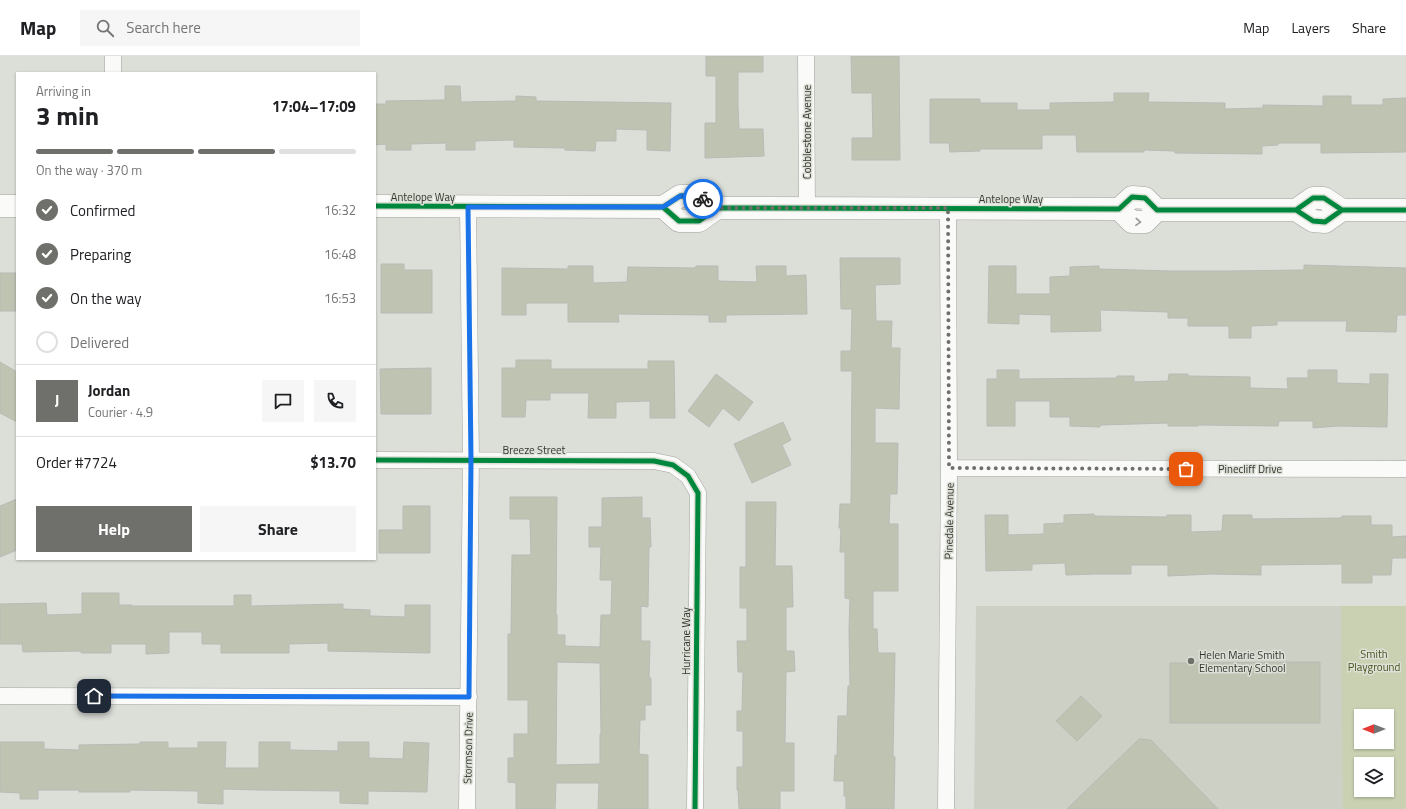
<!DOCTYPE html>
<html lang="en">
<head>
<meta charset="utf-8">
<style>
	:root { --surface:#fff; --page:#f6f6f6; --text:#202124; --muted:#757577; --line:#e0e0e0; --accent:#6f706b }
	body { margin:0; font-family:"Titillium Web",sans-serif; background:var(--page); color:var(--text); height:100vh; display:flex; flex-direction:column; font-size:15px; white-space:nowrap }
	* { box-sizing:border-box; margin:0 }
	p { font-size:13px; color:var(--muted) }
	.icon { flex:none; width:22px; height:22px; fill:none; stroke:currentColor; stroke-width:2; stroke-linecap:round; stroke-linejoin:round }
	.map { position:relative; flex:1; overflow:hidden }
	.sheet { position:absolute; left:16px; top:16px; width:360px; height:488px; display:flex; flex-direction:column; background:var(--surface); border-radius:0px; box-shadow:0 1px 3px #0004 }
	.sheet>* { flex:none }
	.needle { width:26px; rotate:270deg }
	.controls { position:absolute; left:1354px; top:653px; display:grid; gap:8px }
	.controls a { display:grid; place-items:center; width:40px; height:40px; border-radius:0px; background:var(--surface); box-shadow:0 1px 3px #0004; font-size:20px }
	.pin { position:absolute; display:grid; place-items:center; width:34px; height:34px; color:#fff; margin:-17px; border-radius:8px; box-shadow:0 2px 6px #0006 }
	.courier { position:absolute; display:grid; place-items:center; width:40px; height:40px; margin:-20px; border:3px solid #1a73e8; border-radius:50%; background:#fff; color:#222; box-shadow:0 1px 5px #0007 }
	.summary em { font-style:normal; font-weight:700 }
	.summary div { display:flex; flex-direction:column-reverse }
	.summary { display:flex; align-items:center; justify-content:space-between; height:68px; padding:0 20px }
	h1 { font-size:26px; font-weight:700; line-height:30px }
	.bar { display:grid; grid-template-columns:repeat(4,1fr); gap:6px 4px; align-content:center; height:48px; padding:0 20px }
	.bar i { height:5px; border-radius:3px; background:var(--line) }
	.bar .active { background:var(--accent) }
	.bar p { grid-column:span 4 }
	.line { display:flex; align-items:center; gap:10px; padding:0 20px; border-top:1px solid var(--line) }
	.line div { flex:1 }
	.round { display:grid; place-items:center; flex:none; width:42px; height:42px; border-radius:0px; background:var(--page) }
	ol { padding:0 20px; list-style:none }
	li { display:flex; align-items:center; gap:12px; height:44px }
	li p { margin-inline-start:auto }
	li .icon { padding:4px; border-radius:50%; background:var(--accent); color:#fff; stroke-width:4 }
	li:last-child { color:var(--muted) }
	li i { width:22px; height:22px; border:2px solid var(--line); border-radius:50% }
	.cta { display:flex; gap:8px; margin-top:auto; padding:8px 20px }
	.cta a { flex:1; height:46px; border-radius:0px; background:var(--accent); color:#fff; font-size:16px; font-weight:700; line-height:46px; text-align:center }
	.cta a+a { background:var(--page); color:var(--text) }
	header { display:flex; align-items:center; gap:24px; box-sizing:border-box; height:56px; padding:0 20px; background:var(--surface); border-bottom:1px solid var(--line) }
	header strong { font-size:19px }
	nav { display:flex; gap:22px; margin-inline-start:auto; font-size:14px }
	.search { width:280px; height:36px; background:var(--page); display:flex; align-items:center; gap:10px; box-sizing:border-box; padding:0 14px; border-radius:0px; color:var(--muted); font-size:15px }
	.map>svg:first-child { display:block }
</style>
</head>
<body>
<header>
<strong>Map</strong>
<div class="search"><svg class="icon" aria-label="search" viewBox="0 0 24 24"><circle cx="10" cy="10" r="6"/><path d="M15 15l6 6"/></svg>Search here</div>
<nav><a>Map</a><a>Layers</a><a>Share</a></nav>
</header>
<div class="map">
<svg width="1406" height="753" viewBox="0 0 1406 753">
	<rect width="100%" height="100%" fill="#dcded8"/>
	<path fill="#ccd0c5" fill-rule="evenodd" d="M 976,550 L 1406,550 L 1406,753 L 974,753 ZM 1361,660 L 1387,660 L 1387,686 L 1361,686 ZM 1361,708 L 1387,708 L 1387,734 L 1361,734 Z"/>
	<path fill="#c9d1b2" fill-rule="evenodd" d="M 1341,550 L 1406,550 L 1406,753 L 1343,753 ZM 1361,660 L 1387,660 L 1387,686 L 1361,686 ZM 1361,708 L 1387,708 L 1387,734 L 1361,734 Z"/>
	<path fill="#bfc4b2" stroke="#b9bab6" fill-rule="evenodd" d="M 706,0 L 763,0 L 763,16 L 738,16 L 738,50 L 739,73 L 763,73 L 764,100 L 705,102 L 705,67 L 716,67 L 716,20 L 706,20 Z
		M 851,0 L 899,0 L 900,104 L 852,104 L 852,82 L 873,82 L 872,37 L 852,37 Z
		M 445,30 L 460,30 L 461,46 L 516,45 L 516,40 L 536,41 L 536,45 L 671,47 L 670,95 L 647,94 L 647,74 L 616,73 L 616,85 L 596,85 L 595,95 L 565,94 L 565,92 L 514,91 L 514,84 L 475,85 L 475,94 L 446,94 L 446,87 L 411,88 L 411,94 L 386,94 L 386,88 L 375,89 L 375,48 L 386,48 L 386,45 L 445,44 Z
		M 1114,37 L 1149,37 L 1148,46 L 1225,47 L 1225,53 L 1263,52 L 1263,49 L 1323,50 L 1323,40 L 1351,40 L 1351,49 L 1383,49 L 1383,43 L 1406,42 L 1406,96 L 1321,97 L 1321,87 L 1278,87 L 1278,89 L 1262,90 L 1262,98 L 1175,97 L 1175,95 L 1144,94 L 1144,96 L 1077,96 L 1076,79 L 1042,79 L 1042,93 L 980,93 L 980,95 L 950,96 L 949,87 L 930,87 L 930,43 L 980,43 L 980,47 L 1017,47 L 1017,54 L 1050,54 L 1050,47 L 1114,46 Z
		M 840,202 L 900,202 L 900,228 L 875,229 L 876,265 L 892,265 L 891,292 L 900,292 L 899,353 L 875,352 L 875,387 L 898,387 L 897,438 L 890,438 L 889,468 L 898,468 L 898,535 L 873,535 L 873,573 L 877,573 L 878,597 L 895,597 L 893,700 L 895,701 L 894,753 L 846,753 L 846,740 L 844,740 L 844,725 L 834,725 L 835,699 L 837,700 L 838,660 L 847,660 L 848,630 L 850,630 L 849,574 L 850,543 L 845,542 L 845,496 L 840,496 L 841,472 L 839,472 L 840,448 L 851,448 L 852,315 L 841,315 L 841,295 L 851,295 L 852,253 L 841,253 Z
		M 381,208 L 404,208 L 404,214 L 432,214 L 432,257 L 381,257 Z
		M 1304,209 L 1406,212 L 1406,259 L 1397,259 L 1396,276 L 1346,275 L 1347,265 L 1277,265 L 1277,269 L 1251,270 L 1251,282 L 1229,282 L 1229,270 L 1188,270 L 1188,262 L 1168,262 L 1168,256 L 1100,254 L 1101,275 L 1051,276 L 1051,259 L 1019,258 L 1019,268 L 988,267 L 989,210 L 1016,210 L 1016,238 L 1050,238 L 1050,221 L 1070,220 L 1070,211 L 1099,210 L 1099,213 L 1171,215 L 1228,215 L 1304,214 Z
		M 568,210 L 593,210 L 593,227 L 627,226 L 628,211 L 695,212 L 696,210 L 718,210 L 718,225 L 757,226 L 756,210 L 786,210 L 786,220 L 806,219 L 807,258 L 726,259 L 726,266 L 709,266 L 709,259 L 618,258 L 619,266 L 568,266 L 568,247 L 526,247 L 526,259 L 502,259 L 502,212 L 568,213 Z
		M 0,217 L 16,217 L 16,255 L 0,255 Z
		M 516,304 L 551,304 L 551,313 L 648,313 L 648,305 L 674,305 L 675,362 L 650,362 L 650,345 L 616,346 L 616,362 L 588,362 L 589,337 L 550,337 L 550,344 L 526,344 L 525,361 L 502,361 L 502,312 L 516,312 Z
		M 0,306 L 17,316 L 17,366 L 0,357 Z
		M 431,312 L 431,358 L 381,358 L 380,313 Z
		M 997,314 L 1019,314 L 1019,323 L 1117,322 L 1117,320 L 1134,320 L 1134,326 L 1168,325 L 1169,318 L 1188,318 L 1188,320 L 1250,321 L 1250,332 L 1288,333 L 1287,322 L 1308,322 L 1308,314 L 1337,314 L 1337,327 L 1370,328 L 1370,318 L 1388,318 L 1387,371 L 1338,370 L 1313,372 L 1313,365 L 1279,365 L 1278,370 L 1198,369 L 1198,370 L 1168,370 L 1168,367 L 1100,369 L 1100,371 L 1070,370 L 1070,361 L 1050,361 L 1050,345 L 1015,345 L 1015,370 L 987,370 L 987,323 L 997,323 Z
		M 716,318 L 753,346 L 739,365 L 723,352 L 709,371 L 688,355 Z
		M 783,366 L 791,384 L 782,389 L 791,409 L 752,427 L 734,388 Z
		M 510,441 L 557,441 L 556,559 L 557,559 L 557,579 L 565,579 L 565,590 L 600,591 L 601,559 L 611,559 L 612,524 L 600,524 L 601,491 L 589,491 L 589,471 L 602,471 L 602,442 L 642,441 L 642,462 L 650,462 L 651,491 L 649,491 L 648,551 L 641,550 L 641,585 L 650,585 L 649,622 L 651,622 L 651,649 L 645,649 L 645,664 L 640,664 L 639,698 L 648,699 L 648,753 L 598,753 L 599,727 L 556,727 L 555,753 L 516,753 L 516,727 L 508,726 L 508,702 L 514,702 L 514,678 L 528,678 L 528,644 L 508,644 L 508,578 L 511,578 L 512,499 L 531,499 L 530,463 L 510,463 ZM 557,606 L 600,607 L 601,678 L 600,678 L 600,708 L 556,709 Z
		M 17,443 L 17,494 L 0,501 L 0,450 Z
		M 746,446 L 776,446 L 775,510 L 792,510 L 793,551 L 786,551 L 786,595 L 794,595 L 795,615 L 786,616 L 785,687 L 794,687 L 794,735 L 780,735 L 780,753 L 739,753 L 738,734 L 737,734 L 737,711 L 743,711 L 743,675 L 737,675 L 737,655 L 742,655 L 743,616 L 738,616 L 737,585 L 747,585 L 747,552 L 740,552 L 740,511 L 746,511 Z
		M 403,450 L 430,450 L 430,497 L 379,497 L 379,474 L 403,474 Z
		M 1094,458 L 1094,460 L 1167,461 L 1167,459 L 1191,459 L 1191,476 L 1222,475 L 1223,459 L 1252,459 L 1252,463 L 1342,462 L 1342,460 L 1371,460 L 1371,469 L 1392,469 L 1392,481 L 1406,480 L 1406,502 L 1392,502 L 1391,519 L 1372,519 L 1372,527 L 1342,527 L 1342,508 L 1261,509 L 1261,519 L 1212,518 L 1168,520 L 1168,509 L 1131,509 L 1131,518 L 1095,518 L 1066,519 L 1065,507 L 1032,508 L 1032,514 L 986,515 L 985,459 L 1008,459 L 1008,479 L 1044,478 L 1044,468 L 1064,467 L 1064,459 Z
		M 82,537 L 119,537 L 119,549 L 132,549 L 132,550 L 234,550 L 234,539 L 251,539 L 251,550 L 343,548 L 343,553 L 370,554 L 370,560 L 405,561 L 405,549 L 430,549 L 430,597 L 328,595 L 328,587 L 289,588 L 289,597 L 221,597 L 221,588 L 202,588 L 202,576 L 169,576 L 169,597 L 146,598 L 146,588 L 111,588 L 111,597 L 81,597 L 81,595 L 23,596 L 22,588 L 0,588 L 0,548 L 46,547 L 47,559 L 82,558 Z
		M 1320,606 L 1320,667 L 1170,667 L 1170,607 Z
		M 1081,640 L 1102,660 L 1077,685 L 1056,665 Z
		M 1139,683 L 1151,684 L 1218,753 L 1067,753 Z
		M 0,686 L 44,686 L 44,693 L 79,694 L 79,689 L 140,688 L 140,686 L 168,686 L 168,692 L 198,692 L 198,686 L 226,686 L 225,712 L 259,712 L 259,686 L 290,686 L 290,694 L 338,695 L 338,686 L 369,686 L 369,702 L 403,703 L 404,686 L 429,687 L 427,736 L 368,735 L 368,748 L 340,747 L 340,735 L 259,734 L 223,733 L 223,748 L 198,747 L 198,735 L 130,734 L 130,736 L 79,736 L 79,734 L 38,734 L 38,743 L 20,743 L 20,737 L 0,736 Z"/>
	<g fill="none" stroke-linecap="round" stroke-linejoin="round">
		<g stroke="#a3a4a0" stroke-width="17">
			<path id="street" d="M 113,0 L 113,17
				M 806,0 L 807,152
				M 375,404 L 654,405 L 673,409 L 688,420 L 698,437 L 695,753
				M 949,412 L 1406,413
				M 0,640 L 469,641
				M 467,753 L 471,404 L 468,151
				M 946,753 L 949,412 L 948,153"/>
		</g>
		<g stroke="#a3a4a0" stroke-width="23">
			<path id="secondary" d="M 0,150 L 17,150
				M 375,150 L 663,151 L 680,140 L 699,140 L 717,152 L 1119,153 L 1132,141 L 1145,142 L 1157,154 L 1296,154 L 1313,165 L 1325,166 L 1342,154 L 1406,154
				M 663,151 L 679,165 L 699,165 L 717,152
				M 1119,153 L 1132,166 L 1145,166 L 1157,154
				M 1296,154 L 1313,142 L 1324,142 L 1342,154"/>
		</g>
		<use href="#street" stroke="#fafaf9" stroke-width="16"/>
		<use href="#secondary" stroke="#fafaf9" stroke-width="22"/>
		<g stroke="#dde0d6" stroke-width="8">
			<path id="cycleway" d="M 375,150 L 663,151 L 680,140 L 699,140 L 717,152 L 1119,153 L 1132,141 L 1145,142 L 1157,154 L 1296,154 L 1313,165 L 1325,166 L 1342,154 L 1406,154
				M 663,151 L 679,165 L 699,165 L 717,152
				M 1296,154 L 1313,142 L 1324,142 L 1342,154
				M 375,404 L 654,405 L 673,409 L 688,420 L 698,437 L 695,753"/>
		</g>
		<use href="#cycleway" stroke="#00873e" stroke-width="5"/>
	</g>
	<defs><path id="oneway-chevron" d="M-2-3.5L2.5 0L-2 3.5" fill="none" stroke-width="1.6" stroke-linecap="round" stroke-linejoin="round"/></defs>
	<use stroke="#979895" href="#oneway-chevron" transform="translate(1138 166) rotate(3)"/>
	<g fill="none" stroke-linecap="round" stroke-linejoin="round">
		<path stroke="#6f706b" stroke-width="4" stroke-dasharray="0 7.2" d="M 703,143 L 717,152 L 948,152 L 949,412 L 1186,413"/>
		<path stroke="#1a73e8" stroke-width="5" d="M 94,640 L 469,641 L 471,404 L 468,151 L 663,151 L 680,140 L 699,140 L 703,143"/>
	</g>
	<circle fill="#6f706b" stroke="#dde0d6" stroke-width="1.5" cx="1191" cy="605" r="4"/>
	<g text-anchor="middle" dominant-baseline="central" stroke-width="3" stroke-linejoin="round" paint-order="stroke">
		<g font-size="11" fill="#343531" stroke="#dde0d6">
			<text transform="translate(807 76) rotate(-90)">Cobblestone Avenue</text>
			<text x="423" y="141">Antelope Way</text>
			<text x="1011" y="143">Antelope Way</text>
			<text x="534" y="394">Breeze Street</text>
			<text x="1250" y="413">Pinecliff Drive</text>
			<text transform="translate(949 465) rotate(-89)">Pinedale Avenue</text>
			<text transform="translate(686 585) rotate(-90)">Hurricane Way</text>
			<text transform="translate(468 692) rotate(-89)">Stormson Drive</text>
		</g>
		<g font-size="11" fill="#47521b" stroke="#dde0d6">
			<text x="1374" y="598">Smith<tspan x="1374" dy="13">Playground</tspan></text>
		</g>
		<g font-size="11" fill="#343531" stroke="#dde0d6" text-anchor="start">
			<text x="1199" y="599">Helen Marie Smith<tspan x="1199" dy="13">Elementary School</tspan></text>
		</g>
	</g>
</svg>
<div class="controls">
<a><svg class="needle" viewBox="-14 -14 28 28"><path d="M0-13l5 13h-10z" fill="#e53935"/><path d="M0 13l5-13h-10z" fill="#757577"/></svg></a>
<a><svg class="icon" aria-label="layers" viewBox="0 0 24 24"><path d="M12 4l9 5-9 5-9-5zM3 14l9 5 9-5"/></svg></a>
</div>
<div class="pin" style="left:1186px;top:413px;background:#ea580c"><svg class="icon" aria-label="bag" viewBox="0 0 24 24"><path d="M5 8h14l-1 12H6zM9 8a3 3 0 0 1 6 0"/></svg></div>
<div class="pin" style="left:94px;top:640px;background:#1f2937"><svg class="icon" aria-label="home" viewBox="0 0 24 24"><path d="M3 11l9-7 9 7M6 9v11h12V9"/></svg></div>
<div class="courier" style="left:703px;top:143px"><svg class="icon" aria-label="bike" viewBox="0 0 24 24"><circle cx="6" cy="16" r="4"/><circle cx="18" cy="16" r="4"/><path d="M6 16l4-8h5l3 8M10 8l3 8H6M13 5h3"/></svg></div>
<section class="sheet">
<div class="summary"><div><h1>3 min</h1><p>Arriving in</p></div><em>17:04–17:09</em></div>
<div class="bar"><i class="active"></i><i class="active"></i><i class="active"></i><i></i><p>On the way · 370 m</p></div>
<ol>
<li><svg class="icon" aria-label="check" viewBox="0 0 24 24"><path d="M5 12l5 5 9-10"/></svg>Confirmed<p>16:32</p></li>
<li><svg class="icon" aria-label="check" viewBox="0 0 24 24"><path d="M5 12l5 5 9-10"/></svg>Preparing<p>16:48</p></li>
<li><svg class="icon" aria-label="check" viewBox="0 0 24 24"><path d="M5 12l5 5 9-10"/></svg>On the way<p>16:53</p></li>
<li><i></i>Delivered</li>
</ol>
<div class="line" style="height:72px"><b class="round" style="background:var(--accent);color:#fff">J</b><div><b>Jordan</b><p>Courier · 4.9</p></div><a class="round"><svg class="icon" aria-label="chat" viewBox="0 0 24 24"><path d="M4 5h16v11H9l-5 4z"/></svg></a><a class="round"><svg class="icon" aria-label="phone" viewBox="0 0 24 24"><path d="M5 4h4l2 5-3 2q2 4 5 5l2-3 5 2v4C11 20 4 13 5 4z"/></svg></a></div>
<div class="line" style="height:52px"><div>Order #7724</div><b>$13.70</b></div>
<div class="cta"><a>Help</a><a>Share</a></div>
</section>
</div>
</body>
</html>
